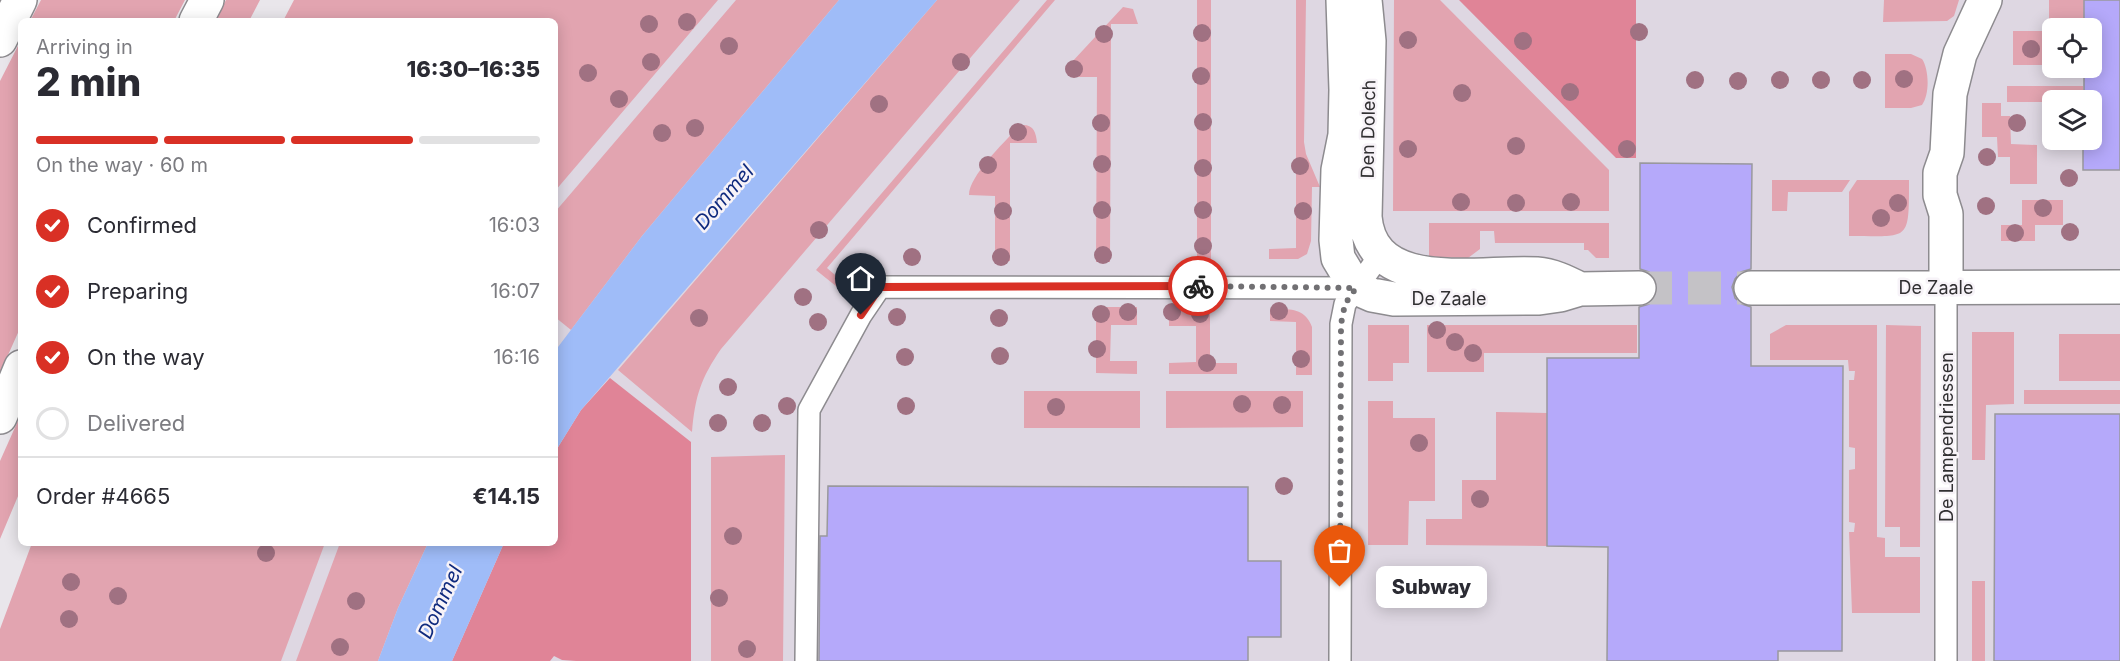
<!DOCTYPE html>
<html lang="en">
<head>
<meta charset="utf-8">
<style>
	:root { --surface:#fff; --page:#f2f2f3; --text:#2b2b33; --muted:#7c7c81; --line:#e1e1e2; --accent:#d93025 }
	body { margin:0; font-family:Inter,sans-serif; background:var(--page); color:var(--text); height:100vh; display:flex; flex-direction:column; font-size:22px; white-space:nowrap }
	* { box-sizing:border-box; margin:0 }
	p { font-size:20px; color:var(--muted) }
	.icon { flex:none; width:33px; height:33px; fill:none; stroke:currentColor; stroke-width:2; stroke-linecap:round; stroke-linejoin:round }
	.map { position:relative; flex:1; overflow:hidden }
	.side { position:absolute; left:18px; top:18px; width:540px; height:528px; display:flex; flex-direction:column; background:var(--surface); border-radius:9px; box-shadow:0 3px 15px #0003 }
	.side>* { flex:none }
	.buttons { position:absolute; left:2042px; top:18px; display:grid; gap:12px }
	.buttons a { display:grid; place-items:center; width:60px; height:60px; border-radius:9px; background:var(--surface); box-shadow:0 3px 15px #0003; font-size:30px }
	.pin { position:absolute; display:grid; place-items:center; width:51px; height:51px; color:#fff; margin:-62px -26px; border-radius:50% 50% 50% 0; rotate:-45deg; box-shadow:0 0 6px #0007 }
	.pin .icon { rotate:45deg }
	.courier { position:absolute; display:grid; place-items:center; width:60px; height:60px; margin:-30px; border:4px solid #d93025; border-radius:50%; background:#fff; color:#222; box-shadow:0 2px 8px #0007 }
	.bubble { position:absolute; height:42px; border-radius:9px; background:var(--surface); box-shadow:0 3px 15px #0003; font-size:20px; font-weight:800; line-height:42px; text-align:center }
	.overview em { font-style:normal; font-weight:800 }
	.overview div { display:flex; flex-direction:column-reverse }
	.overview { display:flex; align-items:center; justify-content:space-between; height:102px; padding:0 18px }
	h1 { font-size:39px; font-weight:800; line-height:45px }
	.bar { display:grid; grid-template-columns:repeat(4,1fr); gap:9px 6px; align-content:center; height:72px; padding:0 18px }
	.bar i { height:8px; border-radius:4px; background:var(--line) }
	.bar .active { background:var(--accent) }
	.bar p { grid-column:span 4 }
	.line { display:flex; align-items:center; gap:15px; padding:0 18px; border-top:2px solid var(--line) }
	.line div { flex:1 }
	ol { padding:0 18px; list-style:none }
	li { display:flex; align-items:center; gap:18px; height:66px }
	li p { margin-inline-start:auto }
	li .icon { padding:6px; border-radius:50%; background:var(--accent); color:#fff; stroke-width:4 }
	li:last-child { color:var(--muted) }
	li i { width:33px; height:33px; border:3px solid var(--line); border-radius:50% }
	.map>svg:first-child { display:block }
</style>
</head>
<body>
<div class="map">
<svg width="2120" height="661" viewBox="0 0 2120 661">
	<rect width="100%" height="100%" fill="#e9e6eb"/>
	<path fill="#ded7e2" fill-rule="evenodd" d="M 342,0 L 2120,0 L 2120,661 L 39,661 L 68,543 L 555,543 L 555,21 ZM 2052,28 L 2091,28 L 2091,68 L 2052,68 ZM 2052,100 L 2091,100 L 2091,140 L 2052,140 Z"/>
	<path fill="#e2a4b0" d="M 41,0 L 185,0 L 174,21 L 30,21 Z
		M 226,0 L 260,0 L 249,21 L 215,21 Z
		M 294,0 L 718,0 L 555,191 L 555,21 L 283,21 Z
		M 736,0 L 839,0 L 642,236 L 571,330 L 555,317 L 555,212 Z
		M 937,0 L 1020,0 L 721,349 C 701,378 695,396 692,432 L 618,370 Z
		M 1047,0 L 1055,0 L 827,268 L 848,286 L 842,291 L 816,270 Z
		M 1197,0 L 1211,0 L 1211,263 L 1197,263 Z
		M 1296,0 L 1306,0 L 1304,142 L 1306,154 L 1320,187 L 1312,187 L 1311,241 L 1307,254 L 1298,259 L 1269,259 L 1269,249 L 1296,248 Z
		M 1394,0 L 1440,0 L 1609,170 L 1609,211 L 1393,211 Z
		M 1884,0 L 1959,0 L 1954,16 L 1947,21 L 1883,22 Z
		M 2049,0 L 2084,0 L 2084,28 L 2052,28 L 2052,65 L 2013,65 L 2013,31 L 2049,31 Z
		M 1123,7 L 1133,9 L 1138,24 L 1111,24 L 1110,262 L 1096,262 L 1097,77 L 1070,77 L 1071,63 Z
		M 21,40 L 21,326 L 0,373 L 0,81 Z
		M 1885,54 L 1911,54 L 1922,59 C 1929,69 1930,94 1922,105 L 1911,108 L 1885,108 Z
		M 2007,86 L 2083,86 L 2083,100 L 2052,100 L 2052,115 L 2046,115 L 2046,102 L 2007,102 Z
		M 1982,103 L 2001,103 L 2001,116 L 2010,116 L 2011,144 L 2037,145 L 2037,184 L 2010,184 L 2010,157 L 1998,157 L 1997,137 L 1982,137 Z
		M 1023,125 C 1034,125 1036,133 1037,143 L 1010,143 L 1010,261 L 995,262 L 995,196 L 969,195 C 969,176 1004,143 1017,128 Z
		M 1772,180 L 1850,180 L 1842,192 L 1788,192 L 1787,211 L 1772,211 Z
		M 1857,180 L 1909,180 C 1909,243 1910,236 1849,236 L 1849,192 Z
		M 2022,200 L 2063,200 L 2063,225 L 2035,225 L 2035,241 L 2001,241 L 2001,225 L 2022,225 Z
		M 1429,223 L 1609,223 L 1609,258 L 1596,258 L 1588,250 L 1584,250 L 1584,243 L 1495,243 L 1494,231 L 1480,231 L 1480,249 L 1468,258 L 1429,257 Z
		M 1096,307 L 1137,307 L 1137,325 L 1111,325 L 1110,361 L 1137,361 L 1137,374 L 1096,373 Z
		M 1169,307 L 1210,309 L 1210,363 L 1237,363 L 1237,374 L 1169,374 L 1169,363 L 1196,362 L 1196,326 L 1169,326 Z
		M 1270,309 C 1288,309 1305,307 1312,327 L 1312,375 L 1296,375 L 1296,322 L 1270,321 Z
		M 1368,325 L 1409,325 L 1409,363 L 1393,363 L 1393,381 L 1368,381 Z
		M 1427,325 L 1637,325 L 1637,353 L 1484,353 L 1484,372 L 1427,372 Z
		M 1786,325 L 1877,325 L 1877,537 L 1885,538 L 1885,557 L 1920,557 L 1920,613 L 1852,613 L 1849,532 L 1854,532 L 1855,523 L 1849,522 L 1849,470 L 1855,469 L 1855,448 L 1849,447 L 1849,380 L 1854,380 L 1855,371 L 1849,371 L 1848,360 L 1770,360 L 1770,334 Z
		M 1886,325 L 1921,326 L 1920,547 L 1900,547 L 1900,527 L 1885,527 Z
		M 1972,332 L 2014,332 L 2014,404 L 1986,405 L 1985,460 L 1972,460 Z
		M 2059,334 L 2120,334 L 2120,381 L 2059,381 Z
		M 2024,390 L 2120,390 L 2120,404 L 2024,404 Z
		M 1024,391 L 1140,391 L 1140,428 L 1024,428 Z
		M 1166,391 L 1303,391 L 1303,427 L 1166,428 Z
		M 1368,401 L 1393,401 L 1393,418 L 1435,418 L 1435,501 L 1409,501 L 1408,545 L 1368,545 Z
		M 1496,412 L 1547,413 L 1547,546 L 1426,545 L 1426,519 L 1462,519 L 1462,480 L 1496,480 Z
		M 21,414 L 21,489 L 0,539 L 0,461 Z
		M 785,455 L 783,661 L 711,661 L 711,457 Z
		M 32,543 L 325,543 L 281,661 L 0,661 L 0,629 Z
		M 340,543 L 428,543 L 398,608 L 378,661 L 296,661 Z
		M 1972,581 L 1985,581 L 1985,661 L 1972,661 Z"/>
	<path fill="#e08497" d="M 1459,0 L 1636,0 L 1636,158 L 1616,158 Z
		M 610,378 L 691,442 L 691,661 L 576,661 L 562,660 L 554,656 L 550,661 L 452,661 L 504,543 L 555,543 L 555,452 L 581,410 Z"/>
	<path fill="#9fbcf8" d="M 839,0 L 937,0 L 581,410 L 555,452 L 555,351 L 642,236 Z
		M 428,543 L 504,543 L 452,661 L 378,661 L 398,608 Z"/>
	<path fill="#b5a9fa" stroke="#99989d" stroke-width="1.5" d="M 2084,0 L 2120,0 L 2120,170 L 2083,170 L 2083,140 L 2091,140 L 2091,100 L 2084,100 L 2084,68 L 2091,68 L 2091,28 L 2084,28 Z
		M 1640,163 L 1752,164 L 1751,269 L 1741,272 L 1735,279 L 1732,287 L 1735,298 L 1742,304 L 1751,307 L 1751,366 L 1843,366 L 1842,651 L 1778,651 L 1778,661 L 1607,661 L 1608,547 L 1547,546 L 1547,358 L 1639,358 L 1639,307 L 1649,304 L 1656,297 L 1658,288 L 1655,278 L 1649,272 L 1640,269 Z
		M 1995,414 L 2120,414 L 2120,661 L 1994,661 Z
		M 828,486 L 1248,487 L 1248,561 L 1281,561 L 1281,637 L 1248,637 L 1248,661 L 819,661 L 820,536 L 827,536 Z"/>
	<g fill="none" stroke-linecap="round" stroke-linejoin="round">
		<path stroke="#c4c2c6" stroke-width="33" stroke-dasharray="33 16" stroke-linecap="butt" d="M 1639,288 L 1751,288"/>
		<g stroke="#8d8b8f" stroke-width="24">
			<path id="service" d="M 1946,287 L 1946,661
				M 806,661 L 809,410 L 861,315 L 880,287 L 1356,288
				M 1340,661 L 1341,324 L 1345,304 L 1380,255"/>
		</g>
		<g stroke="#8d8b8f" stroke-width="36">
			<path id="minor" d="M 1343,0 L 1346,90 L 1345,135 L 1338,170 L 1336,240 L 1338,258 L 1356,288 L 1372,295 L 1394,299 L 1539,298 L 1560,295 L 1580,289 L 1639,288
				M 1365,0 L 1369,41 L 1365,217 C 1372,297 1481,270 1537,274 C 1552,275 1566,282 1580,289
				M 1946,287 L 1946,214 L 1940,195 L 1940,173 L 1947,153 L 1950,94 L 1960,54 L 1985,0
				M 1751,288 L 2120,287"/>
		</g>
		<g stroke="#8d8b8f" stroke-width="36">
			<path id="secondary" d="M 196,21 L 207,0
				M 0,40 L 20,0
				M 0,417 L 21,367"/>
		</g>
		<use href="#service" stroke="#fff" stroke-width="21"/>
		<use href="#minor" stroke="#fff" stroke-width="33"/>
		<use href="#secondary" stroke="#fff" stroke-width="33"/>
	</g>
	<g fill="#a07182">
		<circle cx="687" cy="22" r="9"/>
		<circle cx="649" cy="24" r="9"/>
		<circle cx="1639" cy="32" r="9"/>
		<circle cx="1202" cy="33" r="9"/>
		<circle cx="1104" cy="34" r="9"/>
		<circle cx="1408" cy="40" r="9"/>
		<circle cx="1523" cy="41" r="9"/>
		<circle cx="729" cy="46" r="9"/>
		<circle cx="2031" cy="49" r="9"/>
		<circle cx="651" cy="62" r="9"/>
		<circle cx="961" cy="62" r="9"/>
		<circle cx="1074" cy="69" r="9"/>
		<circle cx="588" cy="73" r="9"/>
		<circle cx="1201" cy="76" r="9"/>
		<circle cx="1904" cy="79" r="9"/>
		<circle cx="1695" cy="80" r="9"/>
		<circle cx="1780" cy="80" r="9"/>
		<circle cx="1821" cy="80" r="9"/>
		<circle cx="1862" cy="80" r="9"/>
		<circle cx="1738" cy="81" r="9"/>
		<circle cx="1570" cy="92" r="9"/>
		<circle cx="1462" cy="93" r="9"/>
		<circle cx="619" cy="99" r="9"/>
		<circle cx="879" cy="104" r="9"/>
		<circle cx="1203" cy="122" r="9"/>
		<circle cx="1101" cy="123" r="9"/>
		<circle cx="2017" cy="123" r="9"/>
		<circle cx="695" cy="128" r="9"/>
		<circle cx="1018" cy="132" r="9"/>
		<circle cx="662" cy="133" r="9"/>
		<circle cx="1516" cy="146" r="9"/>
		<circle cx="1408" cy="149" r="9"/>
		<circle cx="1627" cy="149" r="9"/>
		<circle cx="1987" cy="157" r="9"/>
		<circle cx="1102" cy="164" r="9"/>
		<circle cx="988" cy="165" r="9"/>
		<circle cx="1300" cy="166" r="9"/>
		<circle cx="1203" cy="168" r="9"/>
		<circle cx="2069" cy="178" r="9"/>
		<circle cx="1461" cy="202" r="9"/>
		<circle cx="1571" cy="202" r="9"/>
		<circle cx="1516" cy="203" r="9"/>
		<circle cx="1898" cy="203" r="9"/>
		<circle cx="1986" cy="206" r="9"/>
		<circle cx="2043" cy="208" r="9"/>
		<circle cx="1102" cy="210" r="9"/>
		<circle cx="1203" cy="210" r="9"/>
		<circle cx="1003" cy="211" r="9"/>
		<circle cx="1303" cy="211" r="9"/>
		<circle cx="1881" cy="218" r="9"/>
		<circle cx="819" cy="230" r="9"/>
		<circle cx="2070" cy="232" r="9"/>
		<circle cx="2015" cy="233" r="9"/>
		<circle cx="1203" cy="246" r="9"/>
		<circle cx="1103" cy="255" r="9"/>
		<circle cx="912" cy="257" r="9"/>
		<circle cx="1001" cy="257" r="9"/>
		<circle cx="803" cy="297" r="9"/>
		<circle cx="1279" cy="311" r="9"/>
		<circle cx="1128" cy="312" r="9"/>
		<circle cx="1172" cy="312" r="9"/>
		<circle cx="1101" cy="314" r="9"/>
		<circle cx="1200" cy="314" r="9"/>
		<circle cx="897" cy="317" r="9"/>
		<circle cx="699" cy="318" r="9"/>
		<circle cx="999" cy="318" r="9"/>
		<circle cx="818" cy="322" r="9"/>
		<circle cx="1437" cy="330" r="9"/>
		<circle cx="1455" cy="342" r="9"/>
		<circle cx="1097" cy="349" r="9"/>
		<circle cx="1473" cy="353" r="9"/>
		<circle cx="1000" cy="356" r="9"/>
		<circle cx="905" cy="357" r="9"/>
		<circle cx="1301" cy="359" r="9"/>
		<circle cx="1207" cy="363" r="9"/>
		<circle cx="728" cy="387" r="9"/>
		<circle cx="1242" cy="404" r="9"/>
		<circle cx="1282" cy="405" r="9"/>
		<circle cx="787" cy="406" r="9"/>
		<circle cx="906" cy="406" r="9"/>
		<circle cx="1056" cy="407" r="9"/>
		<circle cx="718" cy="423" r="9"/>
		<circle cx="762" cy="423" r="9"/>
		<circle cx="1419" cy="443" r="9"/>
		<circle cx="1284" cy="486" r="9"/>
		<circle cx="1480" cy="499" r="9"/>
		<circle cx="733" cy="536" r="9"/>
		<circle cx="266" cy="553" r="9"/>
		<circle cx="71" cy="582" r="9"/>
		<circle cx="1408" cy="590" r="9"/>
		<circle cx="118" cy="596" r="9"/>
		<circle cx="719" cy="598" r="9"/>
		<circle cx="356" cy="601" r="9"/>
		<circle cx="69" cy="619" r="9"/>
		<circle cx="340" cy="647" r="9"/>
		<circle cx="747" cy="649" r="9"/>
	</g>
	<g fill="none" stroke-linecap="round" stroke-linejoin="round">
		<path stroke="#717073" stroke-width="6" stroke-dasharray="0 10.8" d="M 1198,286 L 1356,288 L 1345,304 L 1341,324 L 1340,587"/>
		<path stroke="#d93025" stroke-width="8" d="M 861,315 L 880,287 L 1198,286"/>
	</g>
	<g text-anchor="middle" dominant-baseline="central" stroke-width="5" stroke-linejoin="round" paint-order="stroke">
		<g font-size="18" fill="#313032" stroke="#f7f3f8">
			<text transform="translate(1368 129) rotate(-89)">Den Dolech</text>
			<text x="1936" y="287">De Zaale</text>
			<text x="1449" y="298">De Zaale</text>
			<text transform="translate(1946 437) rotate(-90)">De Lampendriessen</text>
		</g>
		<g font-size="20" font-style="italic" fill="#0f2a7e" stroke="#f7f3f8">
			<text transform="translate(724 197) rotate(-49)">Dommel</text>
			<text transform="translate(440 602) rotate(-65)">Dommel</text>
		</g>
	</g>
</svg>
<div class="buttons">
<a><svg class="icon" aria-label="locate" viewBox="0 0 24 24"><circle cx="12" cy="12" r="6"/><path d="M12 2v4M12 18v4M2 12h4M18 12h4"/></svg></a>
<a><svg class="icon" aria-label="layers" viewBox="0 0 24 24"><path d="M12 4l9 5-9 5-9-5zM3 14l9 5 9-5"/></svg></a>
</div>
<div class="pin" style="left:1340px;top:587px;background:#ea580c"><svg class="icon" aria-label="bag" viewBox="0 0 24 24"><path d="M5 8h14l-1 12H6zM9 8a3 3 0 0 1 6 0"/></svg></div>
<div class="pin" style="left:861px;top:315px;background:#1f2937"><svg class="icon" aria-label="home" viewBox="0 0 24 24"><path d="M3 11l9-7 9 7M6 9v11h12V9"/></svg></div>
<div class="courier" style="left:1198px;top:286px"><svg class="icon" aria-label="bike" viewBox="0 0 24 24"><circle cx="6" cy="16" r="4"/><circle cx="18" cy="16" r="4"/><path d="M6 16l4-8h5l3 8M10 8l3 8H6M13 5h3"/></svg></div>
<div class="bubble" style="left:1376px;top:566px;width:111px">Subway</div>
<section class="side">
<div class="overview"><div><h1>2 min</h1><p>Arriving in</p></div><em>16:30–16:35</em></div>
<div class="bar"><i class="active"></i><i class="active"></i><i class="active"></i><i></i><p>On the way · 60 m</p></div>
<ol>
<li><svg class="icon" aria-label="check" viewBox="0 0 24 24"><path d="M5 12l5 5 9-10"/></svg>Confirmed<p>16:03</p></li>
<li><svg class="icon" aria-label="check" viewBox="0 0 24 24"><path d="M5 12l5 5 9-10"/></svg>Preparing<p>16:07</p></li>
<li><svg class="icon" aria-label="check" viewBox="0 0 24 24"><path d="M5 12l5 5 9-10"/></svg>On the way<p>16:16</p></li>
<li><i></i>Delivered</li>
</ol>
<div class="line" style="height:78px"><div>Order #4665</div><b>€14.15</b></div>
</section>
</div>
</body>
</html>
